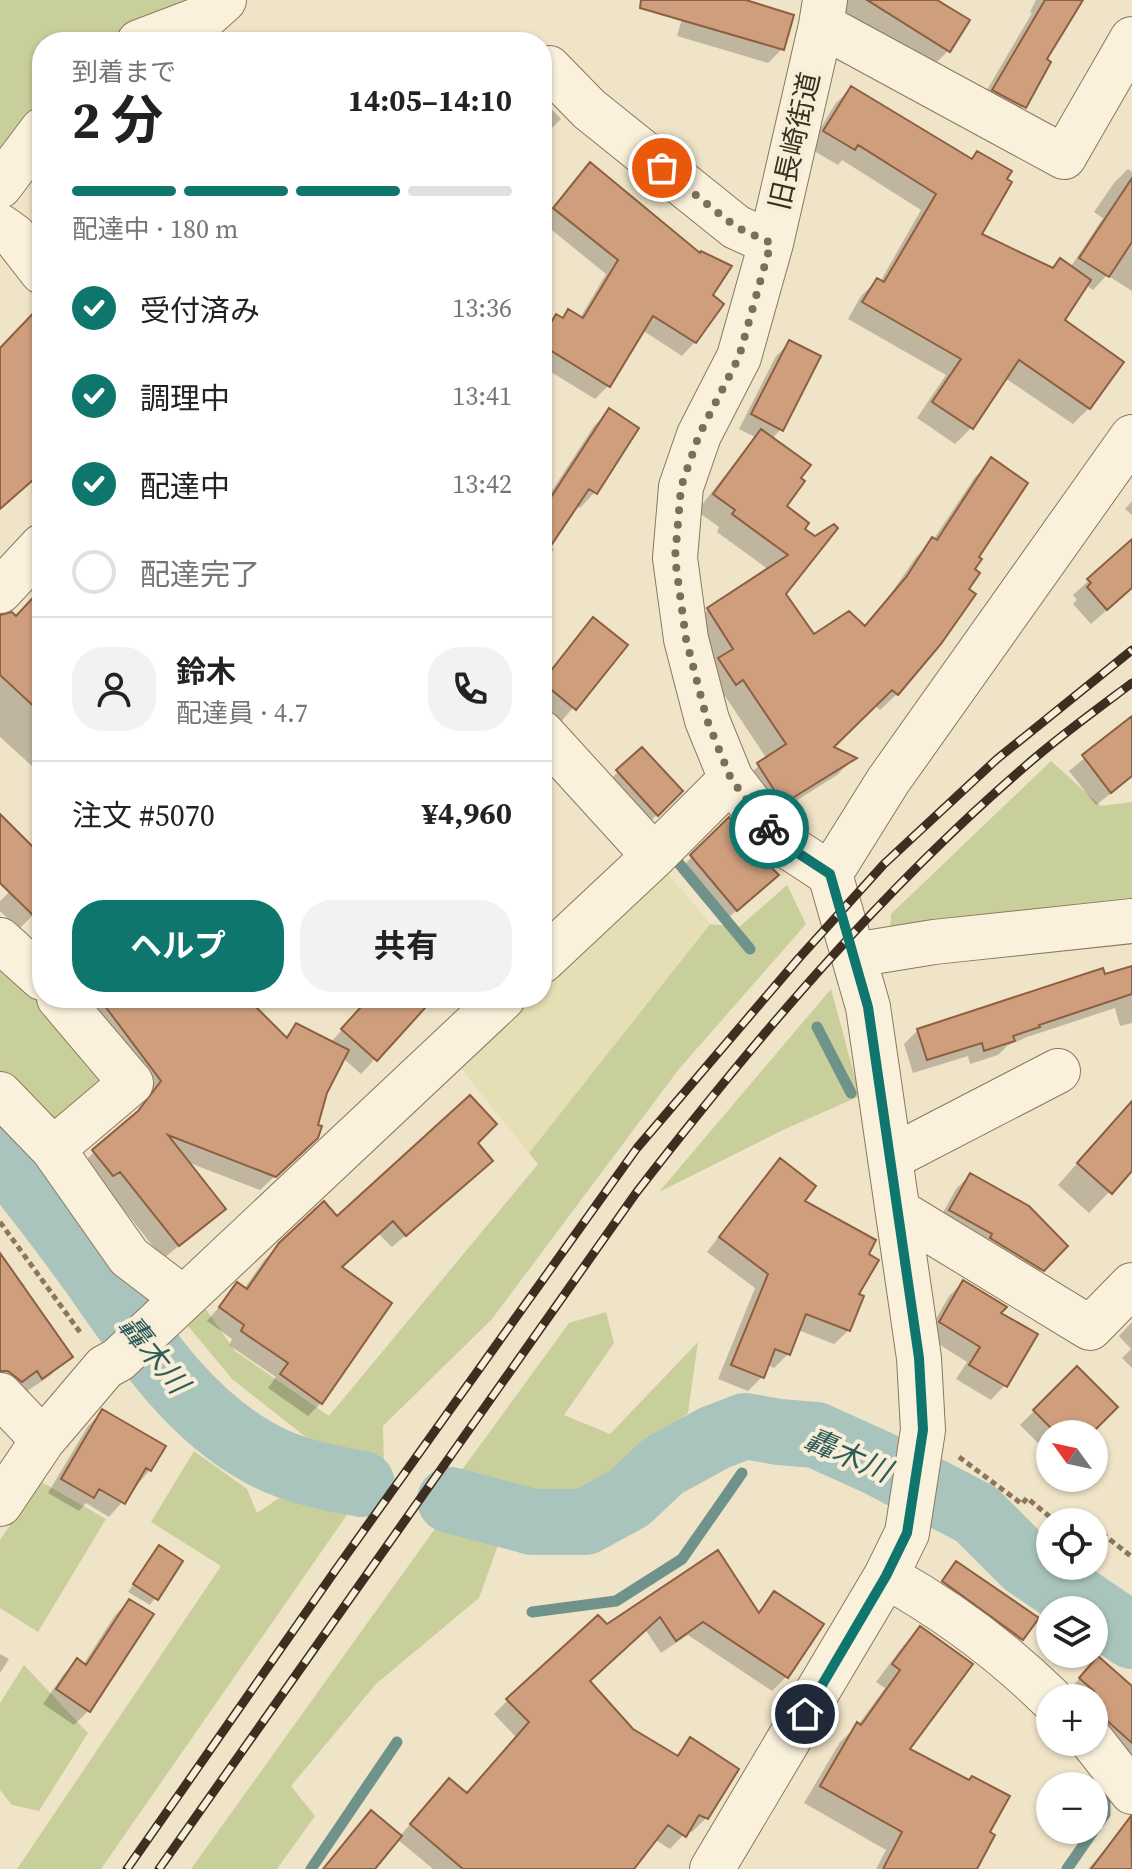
<!DOCTYPE html>
<html lang="ja">
<head>
<meta charset="utf-8">
<style>
	:root { --surface:#fff; --page:#f2f2f2; --text:#222; --muted:#767676; --line:#e0e0e0; --accent:#0f766e }
	body { margin:0; font-family:"Source Serif 4","Noto Sans JP",serif; background:var(--page); color:var(--text); height:100vh; display:flex; flex-direction:column; font-size:30px; white-space:nowrap }
	* { box-sizing:border-box; margin:0 }
	p { font-size:26px; color:var(--muted) }
	.icon { flex:none; width:44px; height:44px; fill:none; stroke:currentColor; stroke-width:2; stroke-linecap:round; stroke-linejoin:round }
	.map { position:relative; flex:1; overflow:hidden }
	.drawer { position:absolute; left:32px; top:32px; width:520px; height:976px; display:flex; flex-direction:column; background:var(--surface); border-radius:32px; box-shadow:0 2px 6px #0004 }
	.drawer>* { flex:none }
	.needle { width:52px; rotate:303deg }
	.tools { position:absolute; left:1036px; top:1420px; display:grid; gap:16px }
	.tools a { display:grid; place-items:center; width:72px; height:72px; border-radius:50%; background:var(--surface); box-shadow:0 2px 6px #0004; font-size:40px }
	.pin { position:absolute; display:grid; place-items:center; width:68px; height:68px; color:#fff; margin:-34px; border:4px solid #fff; border-radius:50%; box-shadow:0 2px 8px #0007 }
	.courier { position:absolute; display:grid; place-items:center; width:80px; height:80px; margin:-40px; border:6px solid #0f766e; border-radius:50%; background:#fff; color:#222; box-shadow:0 2px 10px #0007 }
	.overview em { font-style:normal; font-weight:700 }
	.overview div { display:flex; flex-direction:column-reverse }
	.overview { display:flex; align-items:center; justify-content:space-between; height:136px; padding:0 40px }
	h1 { font-size:52px; font-weight:700; line-height:60px }
	.bar { display:grid; grid-template-columns:repeat(4,1fr); gap:12px 8px; align-content:center; height:96px; padding:0 40px }
	.bar i { height:10px; border-radius:6px; background:var(--line) }
	.bar .selected { background:var(--accent) }
	.bar p { grid-column:span 4 }
	.line { display:flex; align-items:center; gap:20px; padding:0 40px; border-top:2px solid var(--line) }
	.line div { flex:1 }
	.round { display:grid; place-items:center; flex:none; width:84px; height:84px; border-radius:32px; background:var(--page) }
	ol { padding:0 40px; list-style:none }
	li { display:flex; align-items:center; gap:24px; height:88px }
	li p { margin-inline-start:auto }
	li .icon { padding:8px; border-radius:50%; background:var(--accent); color:#fff; stroke-width:4 }
	li:last-child { color:var(--muted) }
	li i { width:44px; height:44px; border:4px solid var(--line); border-radius:50% }
	.cta { display:flex; gap:16px; margin-top:auto; padding:16px 40px }
	.cta a { flex:1; height:92px; border-radius:32px; background:var(--accent); color:#fff; font-size:32px; font-weight:700; line-height:92px; text-align:center }
	.cta a+a { background:var(--page); color:var(--text) }
	.map>svg:first-child { display:block }
</style>
</head>
<body>
<div class="map">
<svg width="1132" height="1869" viewBox="0 0 1132 1869">
	<rect width="100%" height="100%" fill="#f0e4c8"/>
	<path fill="#e6deb5" d="M 664,869 L 710,923 L 529,1153 L 455,1061 L 524,998 L 542,998 L 542,981 Z"/>
	<path fill="#c9cf9b" d="M 0,0 L 200,0 L 108,42 L 42,42 L 42,112 L 0,166 Z
		M 1051,761 L 1101,806 L 1132,802 L 1132,916 L 889,946 L 891,914 Z
		M 787,885 L 806,924 L 679,1069 L 492,1319 L 383,1426 L 384,1464 L 321,1449 L 232,1379 L 188,1326 L 205,1308 L 235,1351 L 329,1416 L 538,1164 L 529,1153 L 710,924 L 739,927 Z
		M 0,955 L 112,1077 L 51,1126 L 0,1072 Z
		M 831,989 L 860,1096 L 783,1130 L 659,1192 Z
		M 606,1312 L 614,1343 L 564,1415 L 610,1434 L 698,1342 L 688,1413 L 591,1487 L 539,1496 L 451,1485 L 569,1323 Z
		M 194,1451 L 247,1489 L 257,1513 L 300,1484 L 358,1499 L 101,1869 L 17,1869 L 221,1566 L 151,1522 Z
		M 40,1481 L 106,1519 L 38,1632 L 0,1608 L 0,1540 Z
		M 439,1523 L 501,1537 L 479,1598 L 376,1684 L 291,1786 L 315,1816 L 277,1869 L 191,1869 Z
		M 24,1665 L 88,1733 L 39,1811 L 12,1805 L 0,1790 L 0,1703 Z"/>
	<path fill="#0003" d="M 694,0 L 715,0 L 782,49 L 768,63 L 677,36 L 685,9 Z
		M 841,0 L 936,0 L 949,50 L 932,67 L 837,7 Z
		M 1036,0 L 1082,0 L 1044,60 L 1024,106 L 1007,123 L 977,107 L 1032,13 L 1030,12 Z
		M 851,88 L 970,161 L 977,153 L 980,235 L 1051,269 L 1060,261 L 1070,268 L 1103,218 L 1094,212 L 1114,183 L 1128,169 L 1132,172 L 1132,291 L 1107,275 L 1093,290 L 1086,285 L 1062,321 L 1089,408 L 1073,424 L 1005,378 L 971,428 L 955,444 L 917,418 L 946,375 L 848,319 L 861,296 L 877,280 L 880,282 L 921,210 L 842,160 L 838,165 L 809,148 L 835,104 Z
		M 542,99 L 561,119 L 542,138 Z
		M 577,178 L 711,296 L 695,342 L 682,356 L 642,330 L 609,385 L 595,399 L 551,372 L 542,386 L 542,332 L 557,316 L 561,319 L 569,312 L 580,318 L 606,274 L 542,222 Z
		M 790,342 L 781,429 L 772,439 L 784,507 L 806,523 L 784,594 L 814,637 L 863,627 L 890,595 L 916,557 L 933,540 L 975,477 L 992,460 L 976,557 L 897,694 L 880,710 L 874,705 L 831,747 L 853,759 L 837,775 L 766,820 L 741,781 L 767,759 L 725,696 L 718,700 L 703,677 L 715,664 L 691,627 L 708,610 L 769,570 L 717,532 L 719,527 L 697,511 L 755,437 L 739,429 L 776,356 Z
		M 609,411 L 595,492 L 580,508 L 576,505 L 548,546 L 554,549 L 542,567 L 542,506 L 594,426 Z
		M 1132,501 L 1132,515 L 1125,509 Z
		M 1132,541 L 1132,588 L 1091,624 L 1073,604 L 1077,600 L 1073,595 Z
		M 42,591 L 42,775 L 0,737 L 0,621 L 15,618 Z
		M 593,620 L 625,646 L 560,723 L 542,709 L 542,681 Z
		M 1132,719 L 1132,777 L 1096,805 L 1069,771 Z
		M 642,750 L 680,791 L 643,829 L 603,786 Z
		M 728,820 L 762,889 L 722,923 L 678,871 Z
		M 42,860 L 42,906 L 19,929 L 0,911 L 0,901 Z
		M 1132,968 L 1132,1023 L 1120,1026 L 1115,1008 L 1027,1037 L 1007,1046 L 998,1055 L 970,1064 L 968,1056 L 913,1073 L 904,1044 L 918,1030 Z
		M 76,998 L 244,998 L 284,1038 L 297,1025 L 330,1043 L 370,998 L 431,998 L 361,1074 L 343,1058 L 301,1152 L 260,1190 L 187,1162 L 223,1209 L 163,1259 L 105,1186 L 79,1166 L 135,1115 L 148,1096 Z
		M 446,998 L 457,998 L 451,1004 Z
		M 1132,1101 L 1132,1168 L 1089,1213 L 1058,1185 Z
		M 475,1143 L 477,1174 L 392,1247 L 378,1233 L 340,1268 L 321,1403 L 308,1416 L 268,1388 L 276,1377 L 229,1345 L 232,1339 L 207,1321 L 238,1285 L 244,1289 L 265,1259 L 280,1245 L 337,1218 Z
		M 780,1161 L 802,1202 L 866,1255 L 849,1330 L 834,1344 L 798,1330 L 788,1354 L 774,1368 L 767,1365 L 762,1377 L 748,1391 L 718,1379 L 755,1288 L 707,1252 L 766,1175 Z
		M 970,1175 L 1066,1246 L 1028,1283 L 936,1225 L 956,1189 Z
		M 0,1258 L 25,1286 L 23,1289 L 65,1360 L 51,1375 L 27,1391 L 22,1384 L 11,1392 L 0,1379 Z
		M 963,1282 L 998,1313 L 1005,1385 L 991,1400 L 956,1379 L 967,1362 L 926,1336 L 949,1296 Z
		M 1132,1322 L 1132,1368 L 1122,1358 L 1131,1349 L 1119,1336 Z
		M 1077,1368 L 1088,1434 L 1050,1434 L 1050,1455 L 1020,1425 Z
		M 102,1412 L 163,1447 L 150,1470 L 109,1517 L 86,1503 L 79,1511 L 48,1493 L 88,1426 Z
		M 159,1547 L 181,1561 L 150,1605 L 128,1592 Z
		M 718,1553 L 757,1613 L 774,1593 L 786,1677 L 772,1691 L 688,1635 L 661,1653 L 645,1629 L 588,1681 L 632,1730 L 675,1756 L 691,1740 L 736,1769 L 706,1818 L 692,1832 L 688,1830 L 670,1849 L 654,1839 L 631,1869 L 433,1869 L 397,1839 L 374,1869 L 323,1869 L 371,1813 L 400,1836 L 435,1795 L 466,1795 L 516,1737 L 494,1714 L 508,1700 L 606,1627 Z
		M 956,1563 L 1022,1639 L 1008,1653 L 930,1596 Z
		M 129,1601 L 88,1711 L 74,1725 L 43,1704 L 63,1675 L 77,1661 L 83,1665 L 115,1615 Z
		M 920,1629 L 907,1750 L 987,1833 L 975,1869 L 876,1869 L 886,1850 L 804,1803 L 840,1742 L 858,1725 L 885,1688 L 876,1682 L 903,1646 Z
		M 0,1654 L 9,1659 L 0,1673 Z
		M 1084,1673 L 1132,1689 L 1132,1769 L 1094,1735 L 1094,1698 L 1073,1698 L 1067,1693 Z
		M 1123,1829 L 1132,1836 L 1132,1869 L 1088,1869 Z"/>
	<g fill="none" stroke-linecap="round" stroke-linejoin="round">
		<path stroke="#6f938a" stroke-width="11" d="M 677,861 L 750,949
			M 817,1027 L 851,1093
			M 532,1612 L 616,1601 L 682,1559 L 742,1473
			M 311,1869 L 397,1742
			M 1067,1869 L 1105,1814 L 1105,1782"/>
		<path stroke="#a9c4bc" stroke-width="66" d="M 0,1153 C 32,1190 61,1229 90,1269 C 137,1335 184,1411 258,1452 C 290,1471 326,1477 362,1484
			M 450,1500 L 533,1522 L 585,1522 L 629,1498 L 663,1466 L 714,1438 L 745,1426 L 779,1432 L 816,1435 L 878,1463 L 976,1514 L 1026,1564 L 1132,1636"/>
	</g>
	<path fill="#cf9f7d" stroke="#8d5f41" stroke-width="2" d="M 641,0 L 746,0 L 794,15 L 784,50 L 640,8 Z
		M 867,0 L 937,0 L 970,20 L 950,52 Z
		M 1045,0 L 1083,0 L 1047,59 L 1051,62 L 1026,108 L 992,90 Z
		M 851,86 L 972,159 L 977,151 L 1012,171 L 1007,179 L 1012,182 L 982,234 L 1053,268 L 1060,258 L 1091,280 L 1065,320 L 1124,362 L 1090,409 L 1019,360 L 973,429 L 932,402 L 961,359 L 862,302 L 877,278 L 884,282 L 936,194 L 858,145 L 855,150 L 823,131 Z
		M 590,162 L 700,253 L 701,251 L 732,266 L 713,295 L 724,304 L 696,343 L 653,316 L 610,387 L 545,347 L 549,342 L 542,338 L 556,314 L 563,318 L 568,309 L 583,318 L 618,260 L 553,208 Z
		M 1132,178 L 1132,242 L 1109,277 L 1079,258 Z
		M 42,304 L 42,472 L 0,509 L 0,348 Z
		M 789,340 L 821,356 L 783,431 L 751,414 Z
		M 609,408 L 639,428 L 597,494 L 589,489 L 546,553 L 542,550 L 542,511 Z
		M 761,429 L 811,465 L 801,478 L 805,481 L 787,506 L 809,523 L 805,529 L 815,536 L 834,524 L 838,528 L 786,594 L 814,634 L 849,611 L 865,626 L 907,576 L 932,537 L 937,540 L 991,457 L 1028,483 L 979,557 L 982,559 L 975,569 L 980,573 L 969,589 L 976,594 L 941,644 L 898,695 L 892,690 L 834,747 L 857,758 L 783,804 L 757,763 L 786,744 L 743,680 L 736,685 L 718,658 L 733,649 L 707,608 L 788,555 L 732,514 L 735,510 L 713,494 Z
		M 1132,539 L 1132,588 L 1107,610 L 1087,587 L 1091,583 L 1087,579 Z
		M 42,588 L 42,714 L 0,675 L 0,615 L 12,612 L 16,616 Z
		M 593,617 L 628,645 L 576,710 L 542,682 Z
		M 1132,716 L 1132,776 L 1111,793 L 1082,755 Z
		M 642,747 L 683,791 L 658,816 L 616,770 Z
		M 0,814 L 42,856 L 42,924 L 0,883 Z
		M 729,817 L 758,855 L 779,875 L 737,911 L 690,855 Z
		M 1132,966 L 1132,994 L 1039,1025 L 1040,1027 L 1013,1036 L 1015,1041 L 984,1051 L 982,1043 L 927,1060 L 917,1029 L 1103,968 L 1105,974 Z
		M 99,998 L 247,998 L 287,1038 L 296,1023 L 349,1050 L 327,1093 L 318,1125 L 322,1126 L 318,1138 L 276,1177 L 168,1135 L 226,1209 L 179,1246 L 120,1172 L 113,1176 L 92,1150 L 138,1111 L 161,1081 Z
		M 369,998 L 434,998 L 377,1061 L 341,1029 Z
		M 470,1095 L 497,1124 L 478,1143 L 493,1161 L 406,1236 L 393,1221 L 342,1267 L 392,1303 L 322,1404 L 280,1374 L 288,1363 L 241,1331 L 244,1325 L 219,1307 L 237,1282 L 247,1289 L 279,1243 L 324,1201 L 337,1216 Z
		M 1132,1101 L 1132,1171 L 1112,1194 L 1077,1163 Z
		M 780,1158 L 816,1186 L 805,1201 L 876,1240 L 869,1254 L 879,1260 L 859,1294 L 864,1296 L 850,1331 L 806,1314 L 790,1355 L 775,1349 L 764,1378 L 731,1365 L 768,1274 L 719,1237 Z
		M 970,1173 L 1029,1206 L 1068,1246 L 1044,1271 L 990,1238 L 992,1234 L 949,1210 Z
		M 0,1253 L 73,1357 L 42,1379 L 37,1371 L 22,1382 L 8,1371 L 0,1371 Z
		M 963,1280 L 1007,1307 L 1001,1313 L 1038,1334 L 1007,1387 L 969,1365 L 980,1347 L 939,1322 Z
		M 1077,1366 L 1118,1407 L 1091,1434 L 1057,1434 L 1033,1410 Z
		M 102,1409 L 166,1446 L 151,1471 L 146,1468 L 125,1504 L 99,1489 L 94,1498 L 61,1479 Z
		M 159,1545 L 183,1561 L 158,1600 L 133,1584 Z
		M 718,1550 L 759,1613 L 774,1591 L 824,1624 L 788,1678 L 703,1622 L 676,1641 L 660,1617 L 590,1681 L 633,1729 L 678,1756 L 690,1737 L 739,1769 L 708,1819 L 699,1815 L 686,1837 L 668,1825 L 634,1869 L 463,1869 L 410,1824 L 449,1778 L 467,1793 L 529,1722 L 506,1699 L 598,1615 L 607,1624 Z
		M 956,1561 L 1039,1618 L 1023,1640 L 942,1581 Z
		M 129,1599 L 154,1614 L 90,1712 L 56,1689 L 77,1658 L 86,1665 Z
		M 920,1626 L 973,1664 L 910,1749 L 969,1780 L 972,1776 L 1010,1796 L 990,1832 L 995,1835 L 977,1869 L 883,1869 L 902,1832 L 820,1786 L 857,1722 L 861,1725 L 900,1670 L 892,1664 Z
		M 1098,1656 L 1132,1686 L 1132,1743 L 1094,1709 L 1094,1691 L 1079,1678 Z
		M 371,1810 L 402,1836 L 375,1869 L 323,1869 Z
		M 1131,1816 L 1132,1869 L 1091,1869 Z"/>
	<g fill="none" stroke-linecap="round" stroke-linejoin="round">
		<g stroke="#8d765c" stroke-width="46">
			<path id="minor" d="M 821,25 L 1064,157 L 1132,39
				M 139,42 L 205,17 L 224,0
				M 549,68 L 589,109 L 736,227 L 771,243
				M 0,186 L 42,130
				M 0,226 L 14,236 L 42,272
				M 0,591 L 42,546
				M 542,733 L 654,856
				M 830,874 L 888,781 L 1132,437
				M 0,940 L 42,978
				M 854,955 L 934,942 L 1132,921
				M 542,961 L 654,856 L 731,779
				M 0,1094 L 53,1149 L 129,1257 L 183,1298
				M 53,1149 L 131,1083 L 59,998
				M 890,1158 L 1058,1071
				M 898,1211 L 1090,1328 L 1132,1285
				M 0,1395 L 43,1440
				M 0,1504 L 43,1440 L 105,1367 L 118,1360 L 503,998
				M 886,1576 C 945,1609 1002,1651 1050,1698
				M 1093,1742 L 1132,1792
				M 712,1869 L 886,1576 L 907,1533 L 923,1430 L 919,1358 L 868,1007 L 830,874 L 778,840 L 731,779 L 707,720 L 686,639 L 675,558 L 681,487 L 699,435 L 739,357 L 771,243 L 821,25 L 825,0"/>
		</g>
		<path stroke="#8d765c" stroke-width="5" stroke-dasharray="6 4" stroke-linecap="butt" d="M 0,1222 L 82,1335
			M 959,1457 L 1022,1504 L 1027,1498 L 1056,1522
			M 1094,1527 L 1132,1557"/>
		<use href="#minor" stroke="#faf1dc" stroke-width="44"/>
		<g stroke="#3d2e20" stroke-width="9">
			<path id="rail" d="M 127,1869 L 337,1568 L 637,1148 L 799,958 L 884,864 L 997,759 L 1132,650
				M 159,1869 L 636,1193 C 757,1037 885,885 1036,757 C 1067,731 1100,707 1132,683"/>
		</g>
		<use href="#rail" stroke="#f7eed8" stroke-width="6" stroke-dasharray="18" stroke-linecap="butt"/>
	</g>
	<g fill="none" stroke-linecap="round" stroke-linejoin="round">
		<path stroke="#7c6e5b" stroke-width="8" stroke-dasharray="0 14.4" d="M 662,168 L 736,227 L 771,243 L 739,357 L 699,435 L 681,487 L 675,558 L 686,639 L 707,720 L 731,779 L 769,829"/>
		<path stroke="#0f766e" stroke-width="10" d="M 769,829 L 778,840 L 830,874 L 868,1007 L 919,1358 L 923,1430 L 907,1533 L 886,1576 L 805,1714"/>
	</g>
	<g text-anchor="middle" dominant-baseline="central" stroke-width="8" stroke-linejoin="round" paint-order="stroke">
		<g font-size="28" fill="#3d2e20" stroke="#f7eed8">
			<text transform="translate(794 141) rotate(-77)">旧長崎街道</text>
		</g>
		<g font-size="30" font-style="italic" fill="#2f5d5a" stroke="#f7eed8">
			<text transform="translate(154 1354) rotate(51)">轟木川</text>
			<text transform="translate(848 1455) rotate(23)">轟木川</text>
		</g>
	</g>
</svg>
<div class="tools">
<a><svg class="needle" viewBox="-14 -14 28 28"><path d="M0-13l5 13h-10z" fill="#e53935"/><path d="M0 13l5-13h-10z" fill="#767676"/></svg></a>
<a><svg class="icon" aria-label="locate" viewBox="0 0 24 24"><circle cx="12" cy="12" r="6"/><path d="M12 2v4M12 18v4M2 12h4M18 12h4"/></svg></a>
<a><svg class="icon" aria-label="layers" viewBox="0 0 24 24"><path d="M12 4l9 5-9 5-9-5zM3 14l9 5 9-5"/></svg></a>
<a>+</a>
<a>−</a>
</div>
<div class="pin" style="left:662px;top:168px;background:#ea580c"><svg class="icon" aria-label="bag" viewBox="0 0 24 24"><path d="M5 8h14l-1 12H6zM9 8a3 3 0 0 1 6 0"/></svg></div>
<div class="pin" style="left:805px;top:1714px;background:#1f2937"><svg class="icon" aria-label="home" viewBox="0 0 24 24"><path d="M3 11l9-7 9 7M6 9v11h12V9"/></svg></div>
<div class="courier" style="left:769px;top:829px"><svg class="icon" aria-label="bike" viewBox="0 0 24 24"><circle cx="6" cy="16" r="4"/><circle cx="18" cy="16" r="4"/><path d="M6 16l4-8h5l3 8M10 8l3 8H6M13 5h3"/></svg></div>
<section class="drawer">
<div class="overview"><div><h1>2 分</h1><p>到着まで</p></div><em>14:05–14:10</em></div>
<div class="bar"><i class="selected"></i><i class="selected"></i><i class="selected"></i><i></i><p>配達中 · 180 m</p></div>
<ol>
<li><svg class="icon" aria-label="check" viewBox="0 0 24 24"><path d="M5 12l5 5 9-10"/></svg>受付済み<p>13:36</p></li>
<li><svg class="icon" aria-label="check" viewBox="0 0 24 24"><path d="M5 12l5 5 9-10"/></svg>調理中<p>13:41</p></li>
<li><svg class="icon" aria-label="check" viewBox="0 0 24 24"><path d="M5 12l5 5 9-10"/></svg>配達中<p>13:42</p></li>
<li><i></i>配達完了</li>
</ol>
<div class="line" style="height:144px"><a class="round"><svg class="icon" aria-label="person" viewBox="0 0 24 24"><circle cx="12" cy="8" r="4"/><path d="M4 21q1-7 8-7t8 7"/></svg></a><div><b>鈴木</b><p>配達員 · 4.7</p></div><a class="round"><svg class="icon" aria-label="phone" viewBox="0 0 24 24"><path d="M5 4h4l2 5-3 2q2 4 5 5l2-3 5 2v4C11 20 4 13 5 4z"/></svg></a></div>
<div class="line" style="height:104px"><div>注文 #5070</div><b>¥4,960</b></div>
<div class="cta"><a>ヘルプ</a><a>共有</a></div>
</section>
</div>
</body>
</html>
